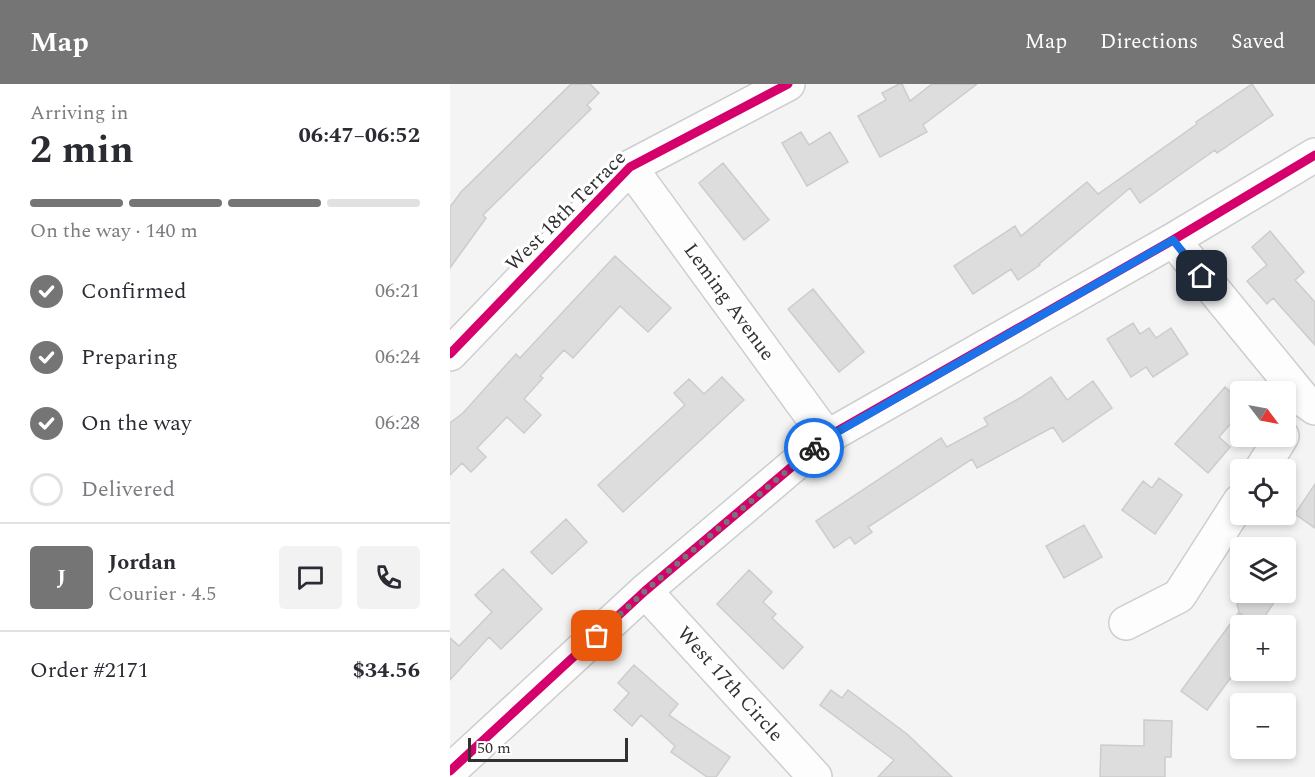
<!DOCTYPE html>
<html lang="en">
<head>
<meta charset="utf-8">
<style>
	:root { --surface:#fff; --page:#f2f2f3; --text:#2b2b33; --muted:#7c7c81; --line:#e1e1e2; --accent:#757576 }
	body { margin:0; font-family:Spectral,serif; background:var(--page); color:var(--text); height:100vh; display:flex; flex-direction:column; font-size:22px; white-space:nowrap }
	* { box-sizing:border-box; margin:0 }
	p { font-size:20px; color:var(--muted) }
	.icon { flex:none; width:33px; height:33px; fill:none; stroke:currentColor; stroke-width:2; stroke-linecap:round; stroke-linejoin:round }
	.map { position:relative; flex:1; overflow:hidden }
	.side { display:flex; flex-direction:column; background:var(--surface); width:450px }
	.side>* { flex:none }
	.needle { width:39px; rotate:122deg }
	.tools { position:absolute; left:780px; top:297px; display:grid; gap:12px }
	.tools a { display:grid; place-items:center; width:66px; height:66px; border-radius:6px; background:var(--surface); box-shadow:0 3px 9px #0003; font-size:30px }
	.scale { position:absolute; left:18px; bottom:15px; width:160px; box-sizing:border-box; padding-left:6px; border:3px solid #313132; border-top:0; font-size:16px; line-height:21px; white-space:nowrap; color:#313132; -webkit-text-stroke:4px #fff; paint-order:stroke }
	.pin { position:absolute; display:grid; place-items:center; width:51px; height:51px; color:#fff; margin:-26px; border-radius:12px; box-shadow:0 3px 9px #0006 }
	.courier { position:absolute; display:grid; place-items:center; width:60px; height:60px; margin:-30px; border:4px solid #1a73e8; border-radius:50%; background:#fff; color:#222; box-shadow:0 2px 8px #0007 }
	.overview em { font-style:normal; font-weight:700 }
	.overview div { display:flex; flex-direction:column-reverse }
	.overview { display:flex; align-items:center; justify-content:space-between; height:102px; padding:0 30px }
	h1 { font-size:39px; font-weight:700; line-height:45px }
	.bar { display:grid; grid-template-columns:repeat(4,1fr); gap:9px 6px; align-content:center; height:72px; padding:0 30px }
	.bar i { height:8px; border-radius:4px; background:var(--line) }
	.bar .on { background:var(--accent) }
	.bar p { grid-column:span 4 }
	.line { display:flex; align-items:center; gap:15px; padding:0 30px; border-top:2px solid var(--line) }
	.line div { flex:1 }
	.round { display:grid; place-items:center; flex:none; width:63px; height:63px; border-radius:6px; background:var(--page) }
	ol { padding:0 30px; list-style:none }
	li { display:flex; align-items:center; gap:18px; height:66px }
	li p { margin-inline-start:auto }
	li .icon { padding:6px; border-radius:50%; background:var(--accent); color:#fff; stroke-width:4 }
	li:last-child { color:var(--muted) }
	li i { width:33px; height:33px; border:3px solid var(--line); border-radius:50% }
	header { display:flex; align-items:center; gap:36px; box-sizing:border-box; height:84px; padding:0 30px; background:var(--accent); color:#fff }
	header strong { font-size:28px }
	nav { display:flex; gap:33px; margin-inline-start:auto; font-size:21px }
	main { display:flex; flex:1; min-height:0 }
	.map>svg:first-child { display:block }
</style>
</head>
<body>
<header>
<strong>Map</strong>
<nav><a>Map</a><a>Directions</a><a>Saved</a></nav>
</header>
<main>
<section class="side">
<div class="overview"><div><h1>2 min</h1><p>Arriving in</p></div><em>06:47–06:52</em></div>
<div class="bar"><i class="on"></i><i class="on"></i><i class="on"></i><i></i><p>On the way · 140 m</p></div>
<ol>
<li><svg class="icon" aria-label="check" viewBox="0 0 24 24"><path d="M5 12l5 5 9-10"/></svg>Confirmed<p>06:21</p></li>
<li><svg class="icon" aria-label="check" viewBox="0 0 24 24"><path d="M5 12l5 5 9-10"/></svg>Preparing<p>06:24</p></li>
<li><svg class="icon" aria-label="check" viewBox="0 0 24 24"><path d="M5 12l5 5 9-10"/></svg>On the way<p>06:28</p></li>
<li><i></i>Delivered</li>
</ol>
<div class="line" style="height:108px"><b class="round" style="background:var(--accent);color:#fff">J</b><div><b>Jordan</b><p>Courier · 4.5</p></div><a class="round"><svg class="icon" aria-label="chat" viewBox="0 0 24 24"><path d="M4 5h16v11H9l-5 4z"/></svg></a><a class="round"><svg class="icon" aria-label="phone" viewBox="0 0 24 24"><path d="M5 4h4l2 5-3 2q2 4 5 5l2-3 5 2v4C11 20 4 13 5 4z"/></svg></a></div>
<div class="line" style="height:78px"><div>Order #2171</div><b>$34.56</b></div>
</section>
<div class="map">
<svg width="865" height="693" viewBox="0 0 865 693">
	<rect width="100%" height="100%" fill="#f4f4f5"/>
	<path fill="#ddddde" stroke="#cdcccd" stroke-width="1.5" d="M 121,0 L 140,0 L 149,9 L 137,21 L 141,25 L 33,131 L 36,134 L 0,184 L 0,123 L 11,108 Z
		M 449,0 L 452,0 L 460,17 L 482,0 L 527,0 L 473,41 L 477,48 L 430,73 L 408,32 L 436,16 L 432,9 Z
		M 802,0 L 823,31 L 767,69 L 765,66 L 690,119 L 680,104 L 589,180 L 590,181 L 568,196 L 561,185 L 523,210 L 504,182 L 565,142 L 571,152 L 637,98 L 648,110 L 747,40 L 746,38 Z
		M 351,48 L 359,61 L 380,48 L 398,78 L 357,102 L 332,59 Z
		M 273,79 L 319,136 L 294,156 L 249,99 Z
		M 820,147 L 854,188 L 845,196 L 865,218 L 865,261 L 823,214 L 817,220 L 797,197 L 817,181 L 802,163 Z
		M 165,172 L 221,224 L 198,248 L 170,222 L 123,274 L 114,266 L 90,292 L 93,294 L 74,315 L 91,331 L 74,349 L 57,333 L 27,364 L 36,373 L 21,388 L 12,379 L 0,391 L 0,339 L 13,329 L 66,270 L 70,274 Z
		M 363,205 L 414,268 L 389,288 L 338,225 Z
		M 683,239 L 690,250 L 699,244 L 706,254 L 721,244 L 738,270 L 703,293 L 696,283 L 681,293 L 657,255 Z
		M 272,293 L 294,316 L 173,428 L 148,401 L 235,321 L 224,309 L 239,295 L 254,310 Z
		M 601,293 L 617,316 L 643,297 L 662,324 L 613,358 L 603,343 L 527,384 L 522,375 L 418,443 L 422,448 L 405,460 L 400,453 L 384,464 L 366,437 L 491,354 L 497,363 L 538,341 L 534,334 L 570,314 Z
		M 775,303 L 790,317 L 790,329 L 769,353 L 780,363 L 758,389 L 725,360 Z
		M 709,394 L 732,411 L 705,450 L 672,426 L 693,397 L 702,404 Z
		M 865,400 L 865,444 L 845,430 Z
		M 116,435 L 137,458 L 102,490 L 81,468 Z
		M 634,441 L 652,473 L 614,494 L 596,462 Z
		M 53,485 L 92,525 L 51,565 L 39,553 L 0,596 L 0,554 L 9,562 L 42,528 L 25,511 Z
		M 299,486 L 322,508 L 313,518 L 326,530 L 322,534 L 353,563 L 333,585 L 267,520 Z
		M 795,508 L 831,508 L 809,541 L 790,529 L 790,581 L 757,626 L 731,607 L 789,528 L 787,520 Z
		M 184,581 L 228,620 L 219,631 L 280,673 L 266,693 L 257,693 L 221,668 L 225,662 L 191,631 L 182,642 L 164,626 L 179,609 L 168,599 Z
		M 381,606 L 392,614 L 398,606 L 457,650 L 502,693 L 428,693 L 444,676 L 370,621 Z
		M 694,636 L 722,637 L 721,673 L 715,673 L 715,693 L 650,693 L 651,661 L 694,662 Z"/>
	<g fill="none" stroke-linecap="round" stroke-linejoin="round">
		<g stroke="#cececf" stroke-width="36">
			<path id="minor" d="M 180,83 L 377,353
				M 723,156 L 855,317 L 865,324
				M 0,270 L 180,83 L 338,0
				M 811,386 L 832,352
				M 195,507 L 365,693
				M 676,539 L 729,512 L 790,417
				M 0,687 L 195,507 L 377,353 L 723,156 L 865,71"/>
		</g>
		<use href="#minor" stroke="#fdfdfe" stroke-width="33"/>
		<g stroke="#fff" stroke-width="13">
			<path id="cycleway" d="M 0,270 L 180,83 L 338,0
				M 0,687 L 195,507 L 377,353 L 723,156 L 865,71"/>
		</g>
		<use href="#cycleway" stroke="#d6006c" stroke-width="9"/>
	</g>
	<g fill="none" stroke-linecap="round" stroke-linejoin="round">
		<path stroke="#757576" stroke-width="6" stroke-dasharray="0 10.8" d="M 147,552 L 195,507 L 364,364"/>
		<path stroke="#1a73e8" stroke-width="8" d="M 364,364 L 377,354 L 723,156 L 752,192"/>
	</g>
	<g text-anchor="middle" dominant-baseline="central" stroke-width="6" stroke-linejoin="round" paint-order="stroke">
		<g font-size="20" fill="#313132" stroke="#fff">
			<text transform="translate(116 127) rotate(-45)">West 18th Terrace</text>
			<text transform="translate(279 218) rotate(54)">Leming Avenue</text>
			<text transform="translate(280 600) rotate(48)">West 17th Circle</text>
		</g>
	</g>
</svg>
<div class="tools">
<a><svg class="needle" viewBox="-14 -14 28 28"><path d="M0-13l5 13h-10z" fill="#e53935"/><path d="M0 13l5-13h-10z" fill="#7c7c81"/></svg></a>
<a><svg class="icon" aria-label="locate" viewBox="0 0 24 24"><circle cx="12" cy="12" r="6"/><path d="M12 2v4M12 18v4M2 12h4M18 12h4"/></svg></a>
<a><svg class="icon" aria-label="layers" viewBox="0 0 24 24"><path d="M12 4l9 5-9 5-9-5zM3 14l9 5 9-5"/></svg></a>
<a>+</a>
<a>−</a>
</div>
<div class="scale">50 m</div>
<div class="pin" style="left:147px;top:552px;background:#ea580c"><svg class="icon" aria-label="bag" viewBox="0 0 24 24"><path d="M5 8h14l-1 12H6zM9 8a3 3 0 0 1 6 0"/></svg></div>
<div class="pin" style="left:752px;top:192px;background:#1f2937"><svg class="icon" aria-label="home" viewBox="0 0 24 24"><path d="M3 11l9-7 9 7M6 9v11h12V9"/></svg></div>
<div class="courier" style="left:364px;top:364px"><svg class="icon" aria-label="bike" viewBox="0 0 24 24"><circle cx="6" cy="16" r="4"/><circle cx="18" cy="16" r="4"/><path d="M6 16l4-8h5l3 8M10 8l3 8H6M13 5h3"/></svg></div>
</div>
</main>
</body>
</html>
